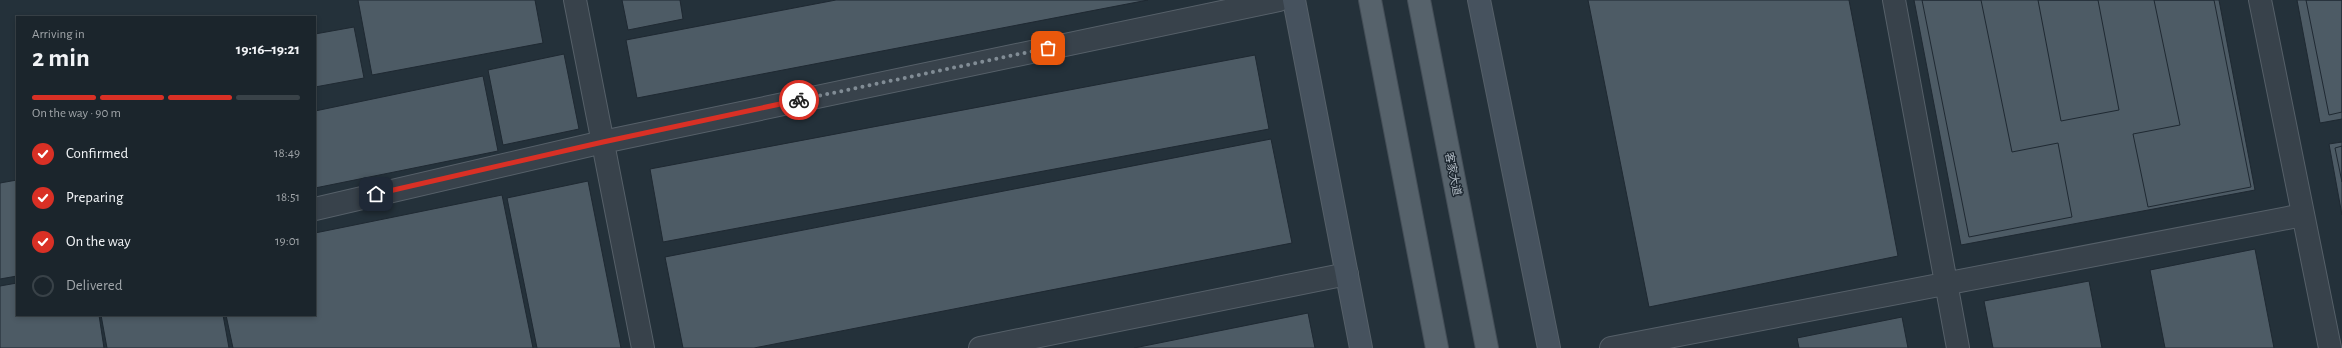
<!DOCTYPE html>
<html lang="en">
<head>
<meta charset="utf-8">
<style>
	:root { --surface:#1b252c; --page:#283138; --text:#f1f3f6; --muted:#a0a5a9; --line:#394248; --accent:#d93025 }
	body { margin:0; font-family:"Alegreya Sans","Noto Sans SC",sans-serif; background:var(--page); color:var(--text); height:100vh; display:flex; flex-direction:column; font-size:15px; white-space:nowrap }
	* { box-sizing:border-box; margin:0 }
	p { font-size:13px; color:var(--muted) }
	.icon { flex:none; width:22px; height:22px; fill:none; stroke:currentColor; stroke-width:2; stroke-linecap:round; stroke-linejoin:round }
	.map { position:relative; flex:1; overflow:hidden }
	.sheet { position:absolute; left:16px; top:16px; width:300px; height:300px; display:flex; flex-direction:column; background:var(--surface); border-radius:0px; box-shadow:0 2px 6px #0003,0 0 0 1px var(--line) }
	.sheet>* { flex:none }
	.pin { position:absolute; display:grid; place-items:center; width:34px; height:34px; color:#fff; margin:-17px; border-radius:8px; box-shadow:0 2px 6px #0006 }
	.courier { position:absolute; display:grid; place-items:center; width:40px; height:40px; margin:-20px; border:3px solid #d93025; border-radius:50%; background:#fff; color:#222; box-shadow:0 1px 5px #0007 }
	.overview em { font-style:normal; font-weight:700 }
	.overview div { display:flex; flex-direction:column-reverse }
	.overview { display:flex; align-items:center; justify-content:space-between; height:68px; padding:0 16px }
	h1 { font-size:26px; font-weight:700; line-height:30px }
	.bar { display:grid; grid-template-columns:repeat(4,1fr); gap:6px 4px; align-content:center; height:48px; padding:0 16px }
	.bar i { height:5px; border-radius:3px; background:var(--line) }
	.bar .on { background:var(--accent) }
	.bar p { grid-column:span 4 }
	ol { padding:0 16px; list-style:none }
	li { display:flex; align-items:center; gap:12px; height:44px }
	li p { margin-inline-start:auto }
	li .icon { padding:4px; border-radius:50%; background:var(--accent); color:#fff; stroke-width:4 }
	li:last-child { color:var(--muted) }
	li i { width:22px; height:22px; border:2px solid var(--line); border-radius:50% }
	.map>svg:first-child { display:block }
</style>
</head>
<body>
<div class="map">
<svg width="2342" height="348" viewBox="0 0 2342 348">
	<rect width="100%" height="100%" fill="#24313a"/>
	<path fill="#4d5b65" stroke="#1f2932" d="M 358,0 L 535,0 L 543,43 L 372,75 Z
		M 622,0 L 680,0 L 683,19 L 628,30 Z
		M 836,0 L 1148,0 L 637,98 L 626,40 Z
		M 1588,0 L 1849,0 L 1898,256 L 1649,307 Z
		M 1914,0 L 2219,0 L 2255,190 L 1961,245 Z
		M 1922,0 L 1981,0 L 2012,152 L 2058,143 L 2072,217 L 1969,237 Z
		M 2038,0 L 2098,0 L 2119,110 L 2061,121 Z
		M 2154,0 L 2214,0 L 2251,187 L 2148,207 L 2133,134 L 2180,125 Z
		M 2297,0 L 2342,0 L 2342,119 L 2320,123 Z
		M 2306,0 L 2342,0 L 2342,112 L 2329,115 Z
		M 354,27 L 364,78 L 315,87 L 315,34 Z
		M 564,54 L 579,129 L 503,145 L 488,70 Z
		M 1255,55 L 1269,129 L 663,242 L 650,169 Z
		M 483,76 L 498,151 L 315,188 L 315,111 Z
		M 1271,139 L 1292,243 L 754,348 L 683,348 L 665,257 Z
		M 2342,142 L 2342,215 L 2329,144 Z
		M 2342,146 L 2342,182 L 2335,148 Z
		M 17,180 L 17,276 L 0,279 L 0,183 Z
		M 588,181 L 621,348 L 537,348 L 507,198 Z
		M 502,195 L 533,348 L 233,348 L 226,315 L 315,315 L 315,233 Z
		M 2255,249 L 2274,348 L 2165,348 L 2150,270 Z
		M 2089,281 L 2102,348 L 1993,348 L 1984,301 Z
		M 17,283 L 17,315 L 99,315 L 104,348 L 0,348 L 0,286 Z
		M 1308,313 L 1315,348 L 1134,348 Z
		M 101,315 L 223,315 L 229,348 L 107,348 Z
		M 1902,317 L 1908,348 L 1799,348 L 1797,338 Z"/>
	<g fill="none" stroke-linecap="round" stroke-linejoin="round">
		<g stroke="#566069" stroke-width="24">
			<path id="street" d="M 575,0 L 643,348
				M 1894,0 L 1958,348
				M 2260,0 L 2330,348
				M 315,209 L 603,142 L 1279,0
				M 980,348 L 1347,274
				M 1611,348 L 2303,215"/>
		</g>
		<g stroke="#566069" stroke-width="24">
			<path id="secondary" d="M 1294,0 L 1361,348
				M 1479,0 L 1549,348"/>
		</g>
		<g stroke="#444e57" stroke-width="24">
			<path id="primary" d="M 1370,0 L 1437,348
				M 1419,0 L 1487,348"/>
		</g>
		<use href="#street" stroke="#38424b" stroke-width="22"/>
		<use href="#secondary" stroke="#46525e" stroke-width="22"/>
		<use href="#primary" stroke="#56626b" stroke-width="22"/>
	</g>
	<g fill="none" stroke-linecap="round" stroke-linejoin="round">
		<path stroke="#818c95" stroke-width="4" stroke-dasharray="0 7.2" d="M 799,100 L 1048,48"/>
		<path stroke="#d93025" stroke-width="5" d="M 376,194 L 603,142 L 799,100"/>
	</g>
	<g text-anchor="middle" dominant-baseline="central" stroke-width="3" stroke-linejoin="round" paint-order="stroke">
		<g font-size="11" fill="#b3bdc6" stroke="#1d2730">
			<text transform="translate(1453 174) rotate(79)">客家大道</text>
		</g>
	</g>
</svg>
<div class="pin" style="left:1048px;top:48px;background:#ea580c"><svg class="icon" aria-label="bag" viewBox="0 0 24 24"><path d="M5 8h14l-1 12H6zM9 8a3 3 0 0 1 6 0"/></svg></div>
<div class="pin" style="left:376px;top:194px;background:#1f2937"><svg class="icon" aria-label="home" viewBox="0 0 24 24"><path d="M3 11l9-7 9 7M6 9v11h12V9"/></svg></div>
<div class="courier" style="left:799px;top:100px"><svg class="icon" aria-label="bike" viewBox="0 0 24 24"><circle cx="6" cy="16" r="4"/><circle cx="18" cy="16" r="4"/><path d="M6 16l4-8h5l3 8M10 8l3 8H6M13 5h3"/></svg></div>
<section class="sheet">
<div class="overview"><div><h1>2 min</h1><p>Arriving in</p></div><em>19:16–19:21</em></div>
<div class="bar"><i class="on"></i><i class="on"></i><i class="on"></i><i></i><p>On the way · 90 m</p></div>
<ol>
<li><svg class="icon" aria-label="check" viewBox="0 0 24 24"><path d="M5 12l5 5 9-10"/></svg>Confirmed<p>18:49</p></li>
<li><svg class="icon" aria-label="check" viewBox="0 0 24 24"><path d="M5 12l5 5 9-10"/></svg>Preparing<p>18:51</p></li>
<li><svg class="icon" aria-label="check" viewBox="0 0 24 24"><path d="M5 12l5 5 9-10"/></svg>On the way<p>19:01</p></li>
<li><i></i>Delivered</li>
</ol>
</section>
</div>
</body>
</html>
